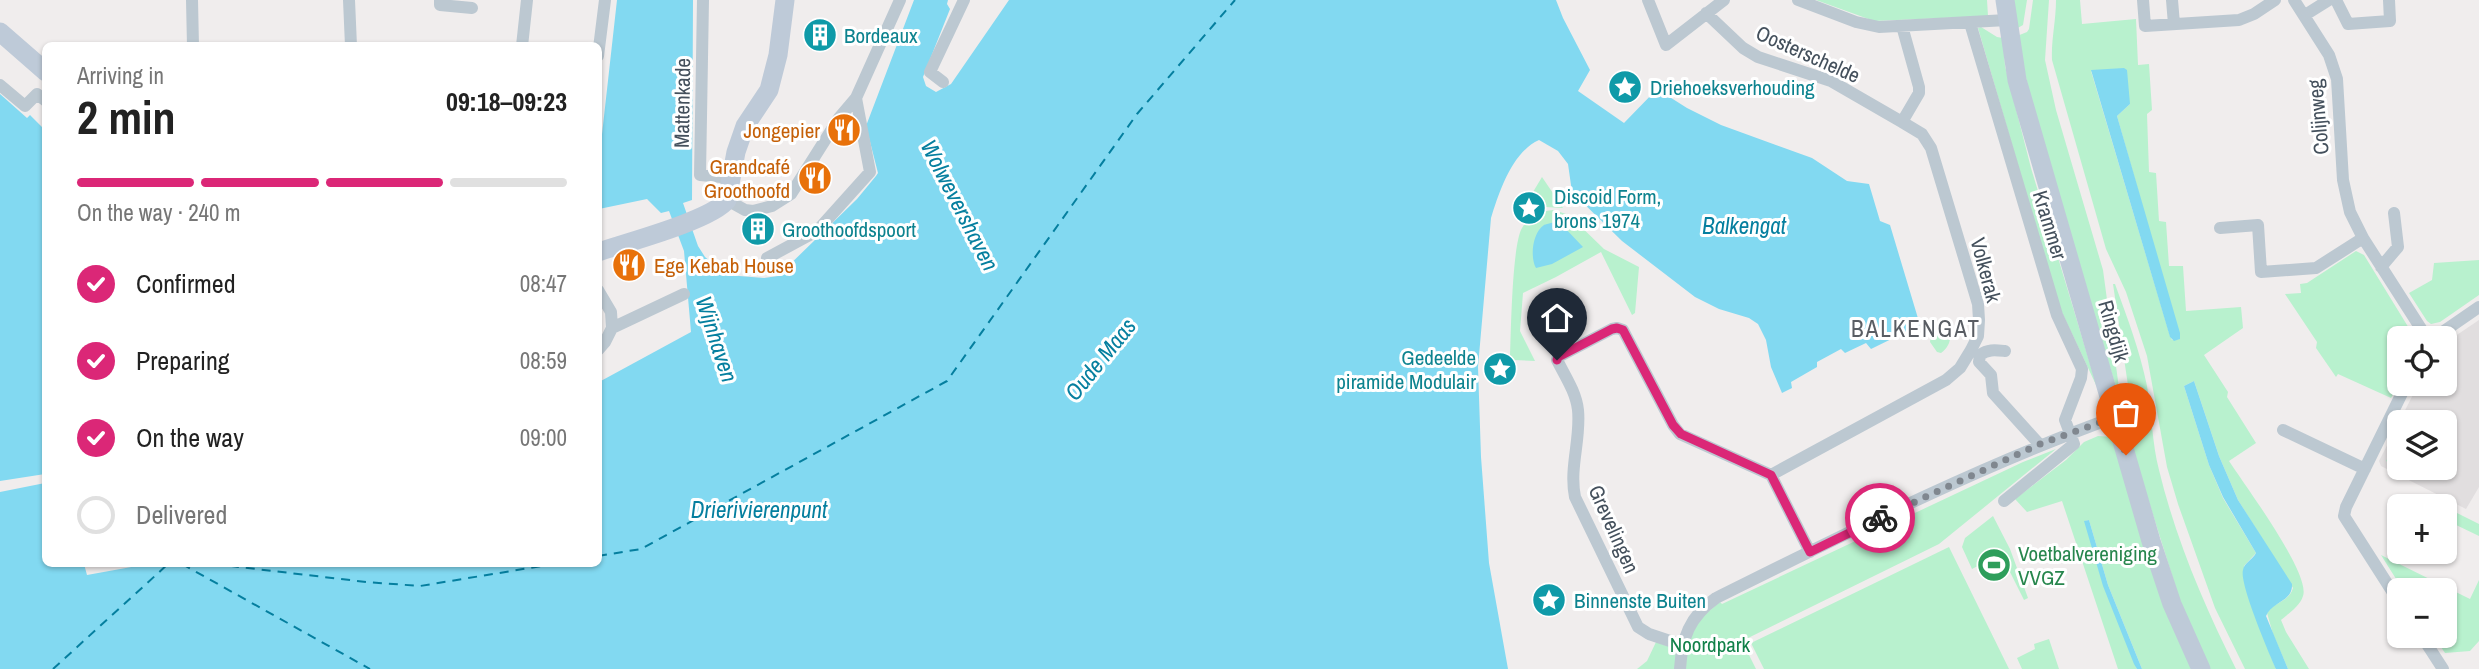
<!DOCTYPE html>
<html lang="en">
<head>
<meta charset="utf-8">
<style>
	:root { --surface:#fff; --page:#f2f2f2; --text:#222; --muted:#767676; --line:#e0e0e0; --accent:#db2777 }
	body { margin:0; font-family:"Archivo Narrow",sans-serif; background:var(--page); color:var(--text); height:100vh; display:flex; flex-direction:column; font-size:26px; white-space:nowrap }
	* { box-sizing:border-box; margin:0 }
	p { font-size:23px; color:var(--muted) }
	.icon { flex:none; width:38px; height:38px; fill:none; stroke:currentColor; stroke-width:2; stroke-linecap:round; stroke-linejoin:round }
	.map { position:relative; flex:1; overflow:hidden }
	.panel { position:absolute; left:42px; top:42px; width:560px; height:525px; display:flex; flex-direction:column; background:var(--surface); border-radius:10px; box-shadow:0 2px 5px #0004 }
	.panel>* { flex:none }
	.controls { position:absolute; left:2387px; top:326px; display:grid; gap:14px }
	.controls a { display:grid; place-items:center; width:70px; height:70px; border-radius:10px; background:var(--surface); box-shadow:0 2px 5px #0004; font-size:35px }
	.pin { position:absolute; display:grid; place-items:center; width:60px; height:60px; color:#fff; margin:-72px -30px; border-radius:50% 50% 50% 0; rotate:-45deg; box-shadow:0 0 7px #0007 }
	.pin .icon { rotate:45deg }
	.courier { position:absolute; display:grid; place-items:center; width:70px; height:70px; margin:-35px; border:5px solid #db2777; border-radius:50%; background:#fff; color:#222; box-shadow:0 2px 9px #0007 }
	.head em { font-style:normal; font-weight:800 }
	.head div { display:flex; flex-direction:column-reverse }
	.head { display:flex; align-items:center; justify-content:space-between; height:119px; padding:0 35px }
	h1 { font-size:46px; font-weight:800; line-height:52px }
	.bar { display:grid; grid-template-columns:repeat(4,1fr); gap:10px 7px; align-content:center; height:84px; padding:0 35px }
	.bar i { height:9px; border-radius:5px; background:var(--line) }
	.bar .active { background:var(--accent) }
	.bar p { grid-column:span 4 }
	ol { padding:0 35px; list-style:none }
	li { display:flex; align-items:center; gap:21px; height:77px }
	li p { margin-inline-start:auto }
	li .icon { padding:7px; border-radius:50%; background:var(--accent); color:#fff; stroke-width:4 }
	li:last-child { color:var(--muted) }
	li i { width:38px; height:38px; border:4px solid var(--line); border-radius:50% }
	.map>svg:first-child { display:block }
</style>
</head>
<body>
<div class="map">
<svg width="2479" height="669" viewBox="0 0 2479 669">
	<rect width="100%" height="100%" fill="#f0eded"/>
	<path fill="#e1dedf" d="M 2479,320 L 2479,487 L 2466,509 L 2381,466 L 2379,461 L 2399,422 L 2399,467 L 2445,467 L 2445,422 L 2399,422 L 2419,383 L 2445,383 L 2445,343 Z"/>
	<path fill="#b8f1ce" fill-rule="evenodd" d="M 1816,0 L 1987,0 L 1988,16 L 1874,21 Z
		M 2013,0 L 2027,0 L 2023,25 L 2016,29 Z
		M 2033,0 L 2049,0 L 2045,60 L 2056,110 L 2103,270 L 2121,403 C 2084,282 2042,160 2017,36 L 2027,32 L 2029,29 Z
		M 2056,0 L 2080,0 L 2082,24 L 2136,19 L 2138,65 L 2149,64 L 2152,110 L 2147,114 L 2149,172 L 2156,173 L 2159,221 L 2166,222 L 2169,266 L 2183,266 L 2186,311 L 2241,307 L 2243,328 L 2204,355 L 2228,392 L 2227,397 L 2256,443 L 2229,461 C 2244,484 2311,574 2303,596 C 2300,606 2289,613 2281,620 L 2286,632 L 2309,669 L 2288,669 L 2273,634 L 2267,613 C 2274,602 2289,602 2293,588 L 2238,500 L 2219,456 L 2194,381 L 2184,386 L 2209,465 L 2223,498 L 2256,553 L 2244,566 L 2270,654 L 2276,669 L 2245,669 L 2215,608 L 2178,504 L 2167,467 L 2147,356 L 2126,292 L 2106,249 L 2052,60 C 2051,40 2056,21 2056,0 ZM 2091,71 L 2130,104 L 2117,116 L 2180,339 L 2172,340 L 2170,336 Z
		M 1981,27 L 1997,37 L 2003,38 L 2005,66 L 2031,168 L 2097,387 L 2059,306 L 1978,28 Z
		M 1542,177 L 1563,208 L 1546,207 L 1524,217 L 1527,202 Z
		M 1554,210 L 1569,215 L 1604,249 L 1639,267 L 1635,313 L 1632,315 L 1601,252 L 1556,277 L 1523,293 L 1520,331 L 1535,361 L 1513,360 L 1510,357 C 1511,332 1512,245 1522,228 C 1529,216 1540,211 1554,210 Z
		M 2356,251 L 2364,255 L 2415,338 L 2399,338 L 2399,383 L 2391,398 L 2338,374 L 2336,377 L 2316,348 L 2317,342 L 2285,294 L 2301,293 L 2300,284 L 2307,283 Z
		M 2479,260 L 2479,295 L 2440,322 L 2431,324 L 2427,321 L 2409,293 L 2432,280 L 2434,263 Z
		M 2113,284 L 2115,284 C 2127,317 2140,351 2147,386 C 2152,414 2152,443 2159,470 C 2176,540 2204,605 2236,669 L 2209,669 L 2182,607 L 2127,432 L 2132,431 L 2134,426 Z
		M 1943,326 L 1949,327 C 1952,338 1950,346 1941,353 L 1937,352 L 1930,342 L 1931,335 Z
		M 2098,436 L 2114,437 L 2191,669 L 2142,669 L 2108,585 L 2089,520 L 2085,521 L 2137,669 L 2118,669 L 2062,501 L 2027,512 L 2015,499 L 2066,460 L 2084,442 Z
		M 2399,436 L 2399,467 L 2386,461 Z
		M 2056,449 L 1939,544 L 1742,641 L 1756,669 L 1637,669 L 1647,661 L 1656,642 L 1667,646 L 1720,602 L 1722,604 L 2023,462 Z
		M 2457,513 L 2479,524 L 2479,536 L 2452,523 Z
		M 1993,516 L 2010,549 L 2028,598 L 2024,600 L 2001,554 L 1972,569 L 1962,547 L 1965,538 Z
		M 1949,547 L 2009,669 L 1764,669 L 1751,643 Z
		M 2381,555 L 2470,599 L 2479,580 L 2479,641 L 2470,651 L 2445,653 L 2433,635 L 2445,635 L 2445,590 L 2403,590 Z
		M 2049,639 L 2059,669 L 2022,669 L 2017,658 L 2035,649 L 2034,644 Z"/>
	<path fill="#82d9f1" d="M 617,0 L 693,0 L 692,200 L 683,203 L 698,246 L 705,257 L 727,275 L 764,278 L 778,276 L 857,199 L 876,176 L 878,173 L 866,126 L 914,0 L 948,0 L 947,4 L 950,9 L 923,77 L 926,86 L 936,92 L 951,84 L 1009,0 L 1556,0 L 1563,18 L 1590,70 L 1578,91 L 1624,123 L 1657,89 L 1687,108 L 1721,125 L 1812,158 L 1847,181 L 1869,184 L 1880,221 L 1890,225 L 1920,325 L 1871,349 L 1866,343 L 1845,353 L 1841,349 L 1817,362 L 1817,367 L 1791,382 L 1792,388 L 1782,393 L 1771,367 L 1766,340 L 1758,324 L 1749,318 L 1719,309 L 1695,297 L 1622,241 L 1572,192 L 1568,164 L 1558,151 L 1539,140 C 1512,152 1499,192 1491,218 L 1478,367 L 1481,457 L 1489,563 L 1508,669 L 0,669 L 0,94 L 27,118 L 30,115 L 45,130 L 46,564 L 598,564 L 599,382 L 691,332 L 684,251 L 669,211 L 661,213 L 647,199 L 599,209 L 599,161 Z
		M 2124,68 L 2127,70 L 2130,104 L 2117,116 L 2180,333 L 2180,339 L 2174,341 L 2170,337 L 2091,70 Z
		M 1555,222 L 1563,226 L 1583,247 L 1552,264 L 1536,268 C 1530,258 1532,233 1544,225 C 1544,225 1554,222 1555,222 Z
		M 2194,381 L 2219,456 L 2238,500 L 2292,584 C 2293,602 2272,601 2266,616 L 2288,669 L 2276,669 C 2269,653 2239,583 2243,570 C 2244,563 2253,559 2256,553 L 2223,497 L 2209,465 L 2184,386 Z
		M 2089,520 L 2108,585 L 2142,669 L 2137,669 L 2134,664 L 2103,586 L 2084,521 Z"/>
	<path fill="#f0eded" d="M 45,474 L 45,483 L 0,492 L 0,481 Z
		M 84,564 L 148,564 L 87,575 Z"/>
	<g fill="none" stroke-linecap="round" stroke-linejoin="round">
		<path stroke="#057f9f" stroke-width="2" stroke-dasharray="9 7" stroke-linecap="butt" d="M 598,556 L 641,549 L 947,381 L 1137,114 L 1235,0
			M 182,564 L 370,669
			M 214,564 L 366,582 L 420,586 L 554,564
			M 53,669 L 168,564"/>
		<path stroke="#bcc8d1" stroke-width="12" d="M 192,0 L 193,46
			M 349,0 L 351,46
			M 440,0 L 440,5 L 472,8
			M 703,0 L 700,175 L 732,178
			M 1648,0 L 1666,45 L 1724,0
			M 1798,0 L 1856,22 L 1879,27 L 2007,20
			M 2143,0 L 2145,26 L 2239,20 L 2254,14 L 2275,0
			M 2172,0 L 2174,24
			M 2294,0 L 2329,55 L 2337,79 L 2343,180 L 2350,212 L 2363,238 L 2427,338
			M 2336,0 L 2348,24 L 2390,21 L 2389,0
			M 1706,13 L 1743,48 L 1758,57 L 1831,81 L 1902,122
			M 2305,15 L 2329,0
			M 1970,23 L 2057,315 L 2082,369 L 2081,378 L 2065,420 L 2074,444 L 2004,501
			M 522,46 L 527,0
			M 598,56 L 605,0
			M 943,82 L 930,72 L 964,0
			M 0,85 L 25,106 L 37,94 L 46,101
			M 727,200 L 745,210 L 753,211 L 772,206 L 791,194 L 839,118 L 856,98 L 900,0
			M 2220,228 L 2258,225 L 2261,272 L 2316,268 L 2363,238
			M 767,258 L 817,231 L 870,172 L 856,98
			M 2381,267 L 2398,247 L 2394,213
			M 598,290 L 611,312 L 612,328
			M 2434,338 L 2479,307
			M 598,350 L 605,342 L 612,328 L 684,294
			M 2005,351 C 1995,350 1988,349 1980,355 L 1979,362 L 1991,375 L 1993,393 L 2040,445
			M 2283,430 L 2365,469
			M 1771,475 L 1946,380 L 1960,368 L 1971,350 L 1978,336 L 1979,320 L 1978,304 L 1931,148 L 1922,134 L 1902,122 L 1919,93 L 1919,87 L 1902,26
			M 2399,602 L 2344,516 L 2346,507 L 2407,383
			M 2421,635 L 2443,669
			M 1682,645 L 1649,634 L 1638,627 L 1575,497 C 1569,468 1581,439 1578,410 C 1576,392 1565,376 1557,360 L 1558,357 L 1612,329 L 1617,328 L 1623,330 L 1673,425 L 1680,434 L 1771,475 L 1810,552
			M 1680,669 C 1682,638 1689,617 1716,598 C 1847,533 1977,467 2115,417"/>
		<path stroke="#becad8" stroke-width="19" d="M 2005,0 L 2017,80 L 2151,541 L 2172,604 L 2201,669
			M 0,32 L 46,72
			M 598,252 C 625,243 712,220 727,200 L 736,152 L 745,126 L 769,90 L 778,55 L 785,0"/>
	</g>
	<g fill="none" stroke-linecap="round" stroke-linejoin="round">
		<path stroke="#80878f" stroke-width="7" stroke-dasharray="0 12.6" d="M 1880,518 L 2040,444 L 2115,417 L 2126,455"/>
		<path stroke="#db2777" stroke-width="9" d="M 1557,360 L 1558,357 L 1612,329 L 1617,328 L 1623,330 L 1673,425 L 1681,434 L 1771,475 L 1810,552 L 1880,518"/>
	</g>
	<defs>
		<g id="building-disc" transform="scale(1.75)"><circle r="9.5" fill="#0f9aa8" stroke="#fff"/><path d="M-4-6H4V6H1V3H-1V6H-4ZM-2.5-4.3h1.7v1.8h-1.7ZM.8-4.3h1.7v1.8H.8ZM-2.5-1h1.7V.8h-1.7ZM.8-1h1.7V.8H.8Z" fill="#fff"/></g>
		<g id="sight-disc" transform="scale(1.75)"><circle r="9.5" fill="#0f9aa8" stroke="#fff"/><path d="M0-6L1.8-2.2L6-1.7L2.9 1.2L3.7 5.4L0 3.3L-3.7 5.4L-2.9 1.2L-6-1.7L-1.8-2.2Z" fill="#fff"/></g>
		<g id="restaurant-disc" transform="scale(1.75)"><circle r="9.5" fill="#e8710a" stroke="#fff"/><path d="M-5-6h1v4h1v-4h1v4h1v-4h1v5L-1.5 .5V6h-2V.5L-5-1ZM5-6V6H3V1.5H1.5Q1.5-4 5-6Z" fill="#fff"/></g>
		<g id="stadium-disc" transform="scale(1.75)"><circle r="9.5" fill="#2e9e5b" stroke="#fff"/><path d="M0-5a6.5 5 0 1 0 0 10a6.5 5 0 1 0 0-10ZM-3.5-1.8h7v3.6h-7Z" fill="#fff"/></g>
	</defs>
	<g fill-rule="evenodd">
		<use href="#building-disc" x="820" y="35"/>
		<use href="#sight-disc" x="1625" y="87"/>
		<use href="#restaurant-disc" x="844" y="130"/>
		<use href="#restaurant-disc" x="815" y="178"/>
		<use href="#sight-disc" x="1529" y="208"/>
		<use href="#building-disc" x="758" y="229"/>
		<use href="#restaurant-disc" x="629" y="265"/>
		<use href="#sight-disc" x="1500" y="369"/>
		<use href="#stadium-disc" x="1994" y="565"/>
		<use href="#sight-disc" x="1549" y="600"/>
	</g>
	<g text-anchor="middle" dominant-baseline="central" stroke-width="6" stroke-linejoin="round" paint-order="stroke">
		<g font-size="21" fill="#0d838f" stroke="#fff" text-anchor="start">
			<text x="844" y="35">Bordeaux</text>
			<text x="1650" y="87">Driehoeksverhouding</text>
			<text x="1554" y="196">Discoid Form,<tspan x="1554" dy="24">brons 1974</tspan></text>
			<text x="782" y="229">Groothoofdspoort</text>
			<text x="1476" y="357" text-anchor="end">Gedeelde<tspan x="1476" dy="24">piramide Modulair</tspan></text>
			<text x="1574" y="600">Binnenste Buiten</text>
		</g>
		<g font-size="21" fill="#44505c" stroke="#fff">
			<text transform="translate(1808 54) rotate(24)">Oosterschelde</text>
			<text transform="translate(682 103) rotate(-89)">Mattenkade</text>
			<text transform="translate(2318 117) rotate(-95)">Colijnweg</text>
			<text transform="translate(2050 225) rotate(73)">Krammer</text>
			<text transform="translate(1986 270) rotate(75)">Volkerak</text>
			<text transform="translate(2114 331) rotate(74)">Ringdijk</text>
			<text transform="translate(1614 529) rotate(66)">Grevelingen</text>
		</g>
		<g font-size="21" fill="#c56008" stroke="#fff" text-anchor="end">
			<text x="820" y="130">Jongepier</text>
			<text x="790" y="166">Grandcafé<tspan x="790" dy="24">Groothoofd</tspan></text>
			<text x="654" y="265" text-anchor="start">Ege Kebab House</text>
		</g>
		<g font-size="21" fill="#27864d" stroke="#fff" text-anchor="start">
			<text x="2018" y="553">Voetbalvereniging<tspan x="2018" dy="24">VVGZ</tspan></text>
		</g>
		<g font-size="21" fill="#118149" stroke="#fff">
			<text x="1710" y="644">Noordpark</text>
		</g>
		<g font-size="23" font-style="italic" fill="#057f9f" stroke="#fff">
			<text transform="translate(960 205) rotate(63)">Wolwevershaven</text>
			<text x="1744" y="225">Balkengat</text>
			<text transform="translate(717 339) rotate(72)">Wijnhaven</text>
			<text transform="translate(1100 359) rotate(-51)">Oude Maas</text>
			<text x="759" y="509">Drierivierenpunt</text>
		</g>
		<g font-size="23" letter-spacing="2" fill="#595d63" stroke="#fff">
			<text x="1916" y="328">BALKENGAT</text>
		</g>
	</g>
</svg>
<div class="controls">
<a><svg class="icon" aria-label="locate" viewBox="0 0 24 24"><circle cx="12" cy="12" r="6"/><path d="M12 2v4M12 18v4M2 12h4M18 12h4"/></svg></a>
<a><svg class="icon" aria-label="layers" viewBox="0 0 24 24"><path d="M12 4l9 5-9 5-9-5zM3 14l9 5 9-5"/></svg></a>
<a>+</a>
<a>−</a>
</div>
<div class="pin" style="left:2126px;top:455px;background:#ea580c"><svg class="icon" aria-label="bag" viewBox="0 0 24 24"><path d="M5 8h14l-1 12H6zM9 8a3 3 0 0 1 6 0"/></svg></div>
<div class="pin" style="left:1557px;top:360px;background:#1f2937"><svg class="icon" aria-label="home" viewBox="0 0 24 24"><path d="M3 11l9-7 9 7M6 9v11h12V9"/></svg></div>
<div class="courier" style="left:1880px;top:518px"><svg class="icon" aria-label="bike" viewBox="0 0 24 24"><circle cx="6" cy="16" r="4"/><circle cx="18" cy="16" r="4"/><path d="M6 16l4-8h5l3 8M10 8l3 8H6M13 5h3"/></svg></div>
<section class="panel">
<div class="head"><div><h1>2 min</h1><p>Arriving in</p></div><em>09:18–09:23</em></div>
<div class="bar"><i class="active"></i><i class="active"></i><i class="active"></i><i></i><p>On the way · 240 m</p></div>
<ol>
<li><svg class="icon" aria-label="check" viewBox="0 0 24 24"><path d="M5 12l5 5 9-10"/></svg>Confirmed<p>08:47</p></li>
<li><svg class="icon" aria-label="check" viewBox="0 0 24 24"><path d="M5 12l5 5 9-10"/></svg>Preparing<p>08:59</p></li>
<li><svg class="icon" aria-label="check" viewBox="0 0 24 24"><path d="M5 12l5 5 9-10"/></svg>On the way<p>09:00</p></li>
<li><i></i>Delivered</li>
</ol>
</section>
</div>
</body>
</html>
